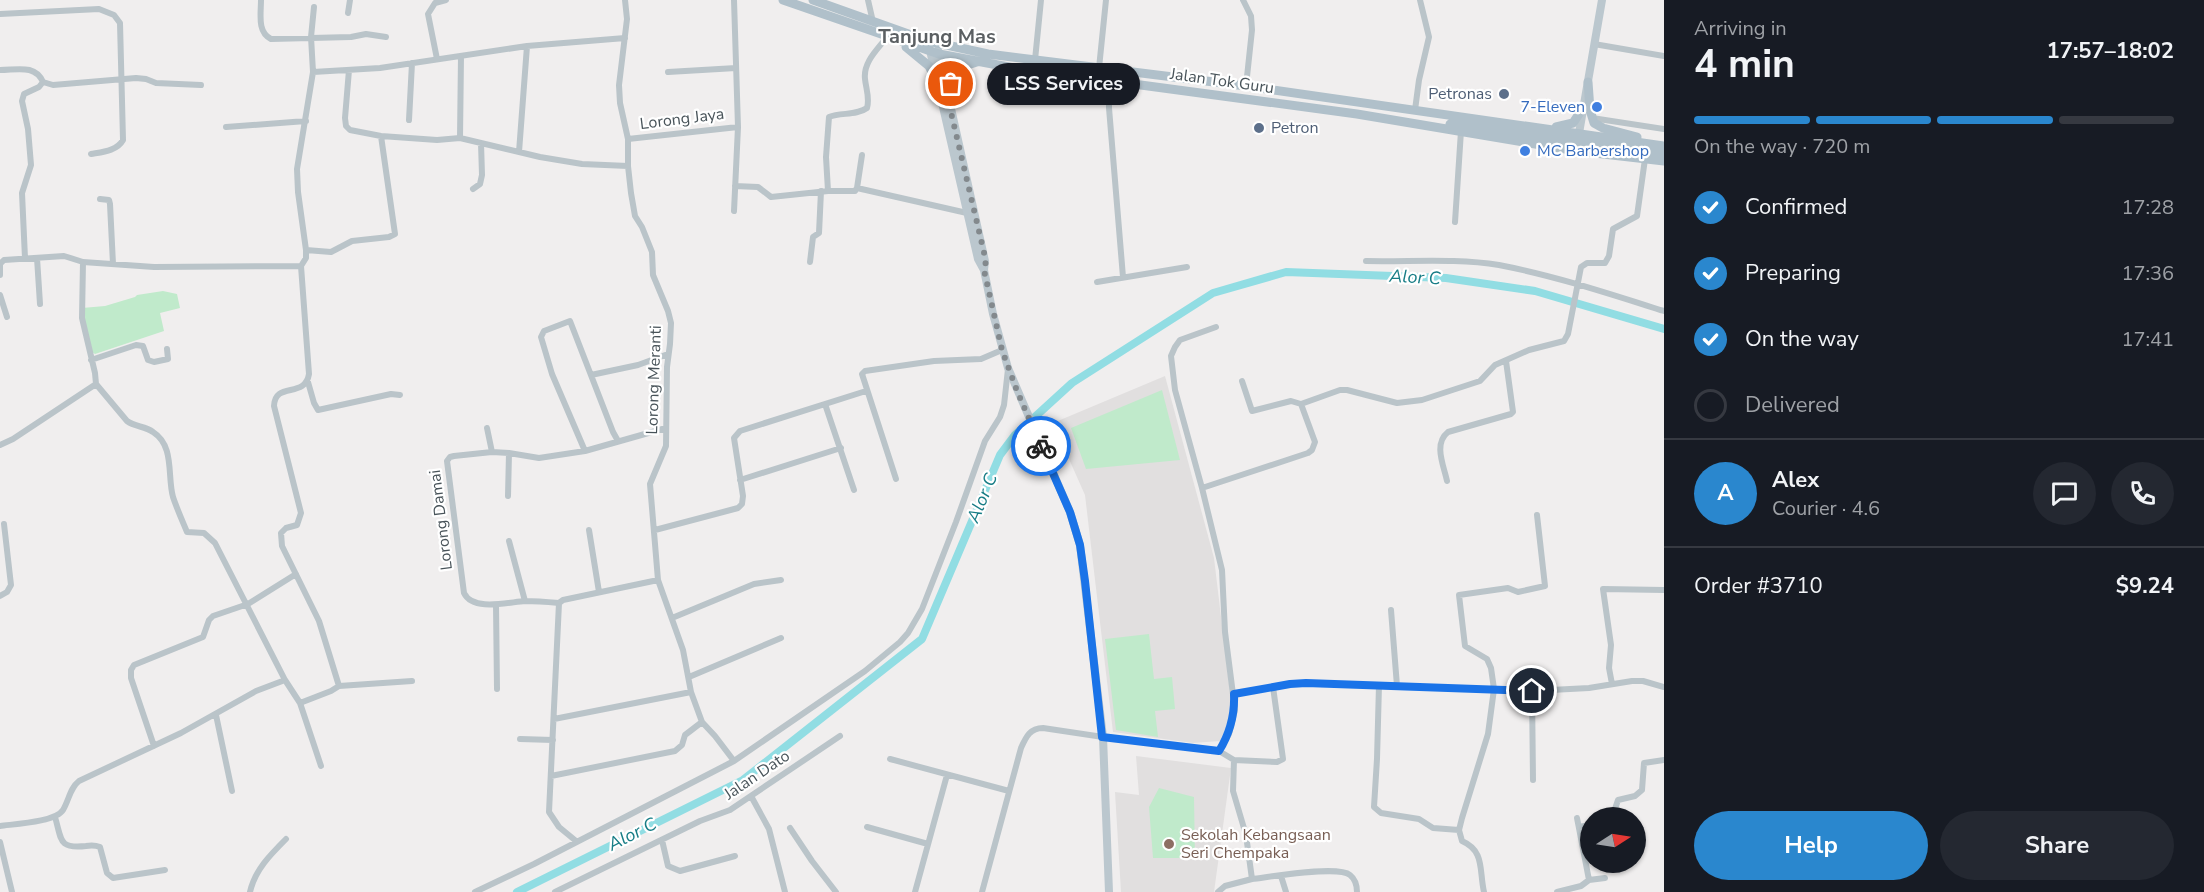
<!DOCTYPE html>
<html lang="en">
<head>
<meta charset="utf-8">
<style>
	:root { --surface:#171b24; --page:#242831; --text:#f1f3f6; --muted:#9ea1a6; --line:#363941; --accent:#2a87ce }
	body { margin:0; font-family:"Nunito Sans",sans-serif; background:var(--page); color:var(--text); height:100vh; display:flex; flex-direction:column; font-size:22px; white-space:nowrap }
	* { box-sizing:border-box; margin:0 }
	p { font-size:20px; color:var(--muted) }
	.icon { flex:none; width:33px; height:33px; fill:none; stroke:currentColor; stroke-width:2; stroke-linecap:round; stroke-linejoin:round }
	.map { position:relative; flex:1; overflow:hidden }
	.sheet { display:flex; flex-direction:column; background:var(--surface); width:540px }
	.sheet>* { flex:none }
	.needle { width:39px; rotate:78deg }
	.fabs { position:absolute; left:1580px; top:807px; display:grid; gap:12px }
	.fabs a { display:grid; place-items:center; width:66px; height:66px; border-radius:50%; background:var(--surface); box-shadow:0 2px 4px #0004; font-size:30px }
	.pin { position:absolute; display:grid; place-items:center; width:51px; height:51px; color:#fff; margin:-26px; border:3px solid #fff; border-radius:50%; box-shadow:0 2px 6px #0007 }
	.courier { position:absolute; display:grid; place-items:center; width:60px; height:60px; margin:-30px; border:4px solid #1a73e8; border-radius:50%; background:#fff; color:#222; box-shadow:0 2px 8px #0007 }
	.bubble { position:absolute; height:42px; border-radius:21px; background:var(--surface); box-shadow:0 2px 4px #0004; font-size:20px; font-weight:700; line-height:42px; text-align:center }
	.headline em { font-style:normal; font-weight:700 }
	.headline div { display:flex; flex-direction:column-reverse }
	.headline { display:flex; align-items:center; justify-content:space-between; height:102px; padding:0 30px }
	h1 { font-size:39px; font-weight:700; line-height:45px }
	.bar { display:grid; grid-template-columns:repeat(4,1fr); gap:9px 6px; align-content:center; height:72px; padding:0 30px }
	.bar i { height:8px; border-radius:4px; background:var(--line) }
	.bar .selected { background:var(--accent) }
	.bar p { grid-column:span 4 }
	.line { display:flex; align-items:center; gap:15px; padding:0 30px; border-top:2px solid var(--line) }
	.line div { flex:1 }
	.round { display:grid; place-items:center; flex:none; width:63px; height:63px; border-radius:32px; background:var(--page) }
	ol { padding:0 30px; list-style:none }
	li { display:flex; align-items:center; gap:18px; height:66px }
	li p { margin-inline-start:auto }
	li .icon { padding:6px; border-radius:50%; background:var(--accent); color:#fff; stroke-width:4 }
	li:last-child { color:var(--muted) }
	li i { width:33px; height:33px; border:3px solid var(--line); border-radius:50% }
	.button { display:flex; gap:12px; margin-top:auto; padding:12px 30px }
	.button a { flex:1; height:69px; border-radius:36px; background:var(--accent); color:#fff; font-size:24px; font-weight:700; line-height:69px; text-align:center }
	.button a+a { background:var(--page); color:var(--text) }
	main { display:flex; flex:1; min-height:0 }
	.map>svg:first-child { display:block }
</style>
</head>
<body>
<main>
<div class="map">
<svg width="1664" height="892" viewBox="0 0 1664 892">
	<rect width="100%" height="100%" fill="#f0eeee"/>
	<path fill="#e1dfdf" d="M 1165,376 L 1214,558 L 1232,709 L 1229,721 L 1220,741 L 1193,743 L 1113,732 L 1085,495 L 1053,423 Z
		M 1136,756 L 1231,768 L 1214,892 L 1121,892 L 1115,792 L 1139,795 Z"/>
	<path fill="#c0eacb" d="M 163,291 L 177,294 L 180,308 L 160,313 L 164,331 L 95,354 L 92,352 L 82,308 L 105,306 L 135,297 L 137,295 Z
		M 1162,390 L 1180,460 L 1086,469 L 1071,428 Z
		M 1149,634 L 1154,679 L 1172,677 L 1175,709 L 1155,711 L 1158,737 L 1116,730 L 1105,639 Z
		M 1159,788 L 1194,797 L 1195,858 L 1153,858 L 1149,807 Z"/>
	<g fill="none" stroke-linecap="round" stroke-linejoin="round">
		<path stroke="#91dde3" stroke-width="8" d="M 517,892 L 743,780 L 922,639 L 1000,455 L 1015,435 L 1072,383 L 1213,293 L 1286,272 L 1446,278 L 1535,291 L 1664,329"/>
		<path stroke="#bac4c9" stroke-width="6" d="M 261,0 C 261,14 257,32 271,39 L 351,37 L 366,34 L 386,37
			M 625,0 L 627,19 L 619,85 L 620,103 L 628,139 L 628,166 L 631,193 L 635,216 L 642,227 L 652,252 L 653,275 L 668,311 L 671,323 L 670,344 L 667,367 L 666,446 L 650,484 L 658,580 L 683,650 L 691,692 L 702,722 L 715,736 L 734,761
			M 734,0 L 738,127 L 734,211
			M 868,0 L 873,22
			M 1243,0 L 1251,16 L 1252,30 L 1246,86
			M 314,7 L 311,37 L 313,72 L 297,169 L 298,192 L 306,250 L 306,258 L 301,266 L 309,374 C 305,399 275,381 274,406 L 301,513 L 297,525 L 286,528 L 281,533 L 282,546 L 319,621 L 339,686
			M 348,13 L 350,0
			M 0,14 L 99,9 L 114,15 L 120,23 L 123,140 C 117,151 102,152 91,154
			M 1594,44 L 1664,56
			M 437,59 L 428,14 L 435,3 L 446,0
			M 1035,60 L 1041,0
			M 1099,68 L 1106,0
			M 0,70 C 17,70 35,64 43,82 L 53,85 L 136,78 L 146,79 L 156,83 L 201,85
			M 349,70 L 345,118 L 346,126 L 350,130 L 381,136 L 437,140 L 460,138 L 540,157 L 582,164 L 628,166
			M 313,72 L 380,68 L 527,46 L 625,38
			M 668,72 L 736,68
			M 1109,81 L 1109,108 L 1123,277
			M 1415,110 L 1419,80 L 1429,37 L 1420,0
			M 1592,118 L 1664,129
			M 409,120 L 412,63
			M 226,127 L 306,121
			M 460,138 L 461,56
			M 628,139 L 738,127
			M 519,152 L 527,46
			M 862,155 L 857,188 L 855,191 L 828,191 L 826,157 L 829,117 C 841,112 856,116 867,108 C 870,98 866,89 865,79 C 863,62 878,49 887,37
			M 735,186 L 758,187 L 771,197 L 828,191
			M 857,188 L 967,213
			M 473,189 L 480,184 L 482,175 L 481,143
			M 100,199 L 109,200 L 110,204 L 113,264
			M 1455,222 L 1461,131
			M 306,250 L 331,252 L 352,241 L 389,237 L 395,234 L 381,136
			M 25,258 L 22,193 L 31,165 L 28,129 L 22,101 L 24,94 L 39,87 L 43,82
			M 37,258 L 40,304
			M 1366,261 C 1410,262 1456,258 1499,265 C 1556,276 1610,294 1664,311
			M 810,262 L 813,237 L 819,233 L 821,191
			M 0,275 L 0,264 L 4,260 L 64,256 L 83,262 L 154,267 L 301,266
			M 1097,282 L 1187,267
			M 0,295 L 7,317
			M 1216,327 L 1180,340 L 1175,347 L 1171,356 L 1175,390 L 1202,488 L 1222,570 L 1225,632 L 1235,710 L 1229,734 L 1219,751
			M 91,360 L 136,345 L 143,346 L 148,360 L 154,362 L 168,359 L 167,349
			M 591,375 L 638,365 L 668,354
			M 308,382 L 314,403 L 318,410 L 391,394 L 400,395
			M 96,384 L 127,421 C 135,427 145,426 153,432 C 175,446 167,476 173,497 C 177,509 182,520 187,532 L 204,533 L 215,543 L 285,680
			M 825,404 L 854,490
			M 1301,404 L 1340,390 L 1347,390 L 1397,403 L 1422,400 L 1480,381 L 1495,365 L 1529,350 L 1564,341 L 1568,334 L 1581,267 L 1587,263 L 1605,263 L 1609,256 L 1613,229 L 1637,216 L 1645,159
			M 487,428 L 492,452
			M 0,445 L 13,439 L 96,384 L 95,373 L 82,318 L 83,262
			M 585,451 L 552,374 L 541,337 L 544,331 L 570,321 L 613,432 L 618,441
			M 896,479 L 862,374 L 865,371 L 934,361 L 981,359 L 1002,350
			M 740,480 L 841,448
			M 1447,481 C 1444,466 1433,444 1448,432 L 1511,414 L 1513,412 L 1506,361
			M 1202,488 L 1308,453 L 1312,450 L 1315,442 L 1301,404 L 1291,401 L 1252,411 L 1242,381
			M 508,496 L 509,453
			M 589,530 L 599,592
			M 655,530 L 738,508 L 742,504 L 743,496 L 734,438 L 740,431 L 866,391
			M 509,541 L 525,601
			M 0,596 L 7,592 L 11,585 L 4,524
			M 559,603 C 548,602 536,601 525,601 C 509,602 473,612 464,593 L 447,461 L 450,457 L 454,456 L 492,452 L 509,453 L 539,458 L 585,451 L 666,428
			M 496,605 L 497,689
			M 1391,610 L 1397,686
			M 672,618 L 754,584 L 781,580
			M 689,677 L 781,638
			M 1612,684 L 1609,668 L 1611,645 L 1603,589 L 1664,590
			M 1379,685 L 1377,759 L 1374,807 L 1381,813 L 1419,819 L 1433,828 L 1459,830
			M 1532,691 L 1533,780
			M 1234,694 L 1290,684 L 1306,683 L 1532,691 L 1589,688 L 1632,681 L 1643,681 L 1664,687
			M 300,703 L 321,766
			M 216,715 L 232,791
			M 554,719 L 691,692
			M 520,739 L 553,740
			M 154,746 L 131,678 L 131,670 L 134,665 L 203,637 L 209,620 L 213,616 L 248,604 L 296,574
			M 890,759 L 1009,791
			M 1234,760 L 1277,762 L 1283,759 L 1273,687
			M 551,776 L 675,751 L 682,745 L 685,735 L 702,722
			M 751,796 L 769,829 L 785,892
			M 55,817 C 62,840 58,849 86,846 C 92,845 95,845 100,847 L 107,873 L 113,878 L 165,870
			M 1612,818 L 1618,800 L 1635,796 L 1642,790 L 1644,763 L 1664,760
			M 0,826 C 14,824 56,822 63,810 C 69,800 70,788 79,781 L 181,733 L 256,691 L 285,680 L 300,703 L 331,691 L 339,686 L 412,681
			M 867,827 L 928,844
			M 1579,827 L 1590,825
			M 790,828 L 812,861 L 836,892
			M 662,840 L 668,866 L 680,871 L 735,856
			M 576,841 L 559,827 L 549,812 L 559,603 L 563,600 L 658,580
			M 0,842 L 12,892
			M 1281,876 L 1286,892
			M 1252,879 C 1270,877 1338,865 1350,875 C 1355,879 1357,886 1357,892
			M 1589,880 L 1605,878
			M 250,892 C 255,870 270,855 286,839
			M 475,892 L 534,864 L 734,761 L 865,671 L 900,642 L 908,633 L 922,609 L 956,522 L 985,441 L 1000,417 L 1004,405 L 1008,369
			M 555,892 L 700,821 L 730,810 L 840,736
			M 915,892 L 947,775
			M 982,892 L 1021,748 C 1026,737 1030,728 1043,728 L 1103,737 L 1219,751 L 1234,760 L 1233,791 L 1246,835 L 1252,879 L 1225,886 L 1218,892
			M 1484,892 C 1479,870 1485,851 1462,841 L 1459,830 L 1462,818 L 1488,734 L 1494,689 L 1491,668 L 1487,659 L 1465,646 L 1459,595 L 1508,588 L 1518,592 L 1545,586 L 1537,515
			M 1557,892 L 1581,886 L 1589,880 L 1577,818"/>
		<path stroke="#bbc7ce" stroke-width="8" d="M 929,46 L 978,259 L 984,270
			M 938,50 L 985,261 L 984,270 L 993,314 L 1008,368 L 1070,512 L 1080,545 L 1103,737 L 1109,892
			M 1578,139 L 1602,0"/>
		<path stroke="#b0c0ca" stroke-width="9" d="M 783,0 L 939,54 L 1014,68 L 1357,114 L 1577,151 L 1664,161
			M 813,0 L 928,41 L 988,54 L 1246,86 L 1664,146
			M 906,47 L 929,66 L 937,82
			M 1588,82 L 1590,110 L 1594,123 L 1603,128 L 1637,137
			M 949,104 C 951,80 951,69 977,62
			M 1450,124 L 1664,154
			M 1556,127 L 1573,123 L 1583,108"/>
	</g>
	<g fill="none" stroke-linecap="round" stroke-linejoin="round">
		<path stroke="#83898d" stroke-width="6" stroke-dasharray="0 10.8" d="M 951,84 L 949,104 L 986,261 L 984,270 L 1002,350 L 1017,391 L 1041,446"/>
		<path stroke="#1a73e8" stroke-width="8" d="M 1041,446 L 1070,512 L 1080,545 L 1085,581 L 1102,737 L 1219,751 C 1230,733 1235,716 1234,694 L 1290,684 L 1306,683 L 1532,691"/>
	</g>
	<g fill="#5c6f8a" stroke="#fff" stroke-width="2">
		<circle cx="1504" cy="94" r="6"/>
		<circle cx="1259" cy="128" r="6"/>
	</g>
	<g fill="#3f7fe0" stroke="#fff" stroke-width="2">
		<circle cx="1597" cy="107" r="6"/>
		<circle cx="1525" cy="151" r="6"/>
	</g>
	<circle fill="#8d6e63" stroke="#fff" stroke-width="2" cx="1169" cy="844" r="6"/>
	<g text-anchor="middle" dominant-baseline="central" stroke-width="4.5" stroke-linejoin="round" paint-order="stroke">
		<g font-size="16" fill="#485359" stroke="#fff">
			<text transform="translate(1222 81) rotate(8)">Jalan Tok Guru</text>
			<text transform="translate(682 119) rotate(-7)">Lorong Jaya</text>
			<text transform="translate(654 380) rotate(-88)">Lorong Meranti</text>
			<text transform="translate(441 520) rotate(-97)">Lorong Damai</text>
			<text transform="translate(757 775) rotate(-34)">Jalan Dato</text>
		</g>
		<g font-size="16" fill="#4e5e75" stroke="#fff" text-anchor="end">
			<text x="1492" y="94">Petronas</text>
			<text x="1271" y="128" text-anchor="start">Petron</text>
		</g>
		<g font-size="16" fill="#366cbe" stroke="#fff" text-anchor="end">
			<text x="1585" y="107">7-Eleven</text>
			<text x="1537" y="151" text-anchor="start">MC Barbershop</text>
		</g>
		<g font-size="16" fill="#785e54" stroke="#fff" text-anchor="start">
			<text x="1181" y="835">Sekolah Kebangsaan<tspan x="1181" dy="18">Seri Chempaka</tspan></text>
		</g>
		<g font-size="18" font-style="italic" fill="#187d86" stroke="#fff">
			<text transform="translate(1415 277) rotate(3)">Alor C</text>
			<text transform="translate(982 498) rotate(-67)">Alor C</text>
			<text transform="translate(632 834) rotate(-27)">Alor C</text>
		</g>
		<g font-size="20" font-weight="bold" fill="#5b5f62" stroke="#fff">
			<text x="937" y="36">Tanjung Mas</text>
		</g>
	</g>
</svg>
<div class="fabs">
<a><svg class="needle" viewBox="-14 -14 28 28"><path d="M0-13l5 13h-10z" fill="#e53935"/><path d="M0 13l5-13h-10z" fill="#9ea1a6"/></svg></a>
</div>
<div class="pin" style="left:951px;top:84px;background:#ea580c"><svg class="icon" aria-label="bag" viewBox="0 0 24 24"><path d="M5 8h14l-1 12H6zM9 8a3 3 0 0 1 6 0"/></svg></div>
<div class="pin" style="left:1532px;top:691px;background:#1f2937"><svg class="icon" aria-label="home" viewBox="0 0 24 24"><path d="M3 11l9-7 9 7M6 9v11h12V9"/></svg></div>
<div class="courier" style="left:1041px;top:446px"><svg class="icon" aria-label="bike" viewBox="0 0 24 24"><circle cx="6" cy="16" r="4"/><circle cx="18" cy="16" r="4"/><path d="M6 16l4-8h5l3 8M10 8l3 8H6M13 5h3"/></svg></div>
<div class="bubble" style="left:987px;top:63px;width:153px">LSS Services</div>
</div>
<section class="sheet">
<div class="headline"><div><h1>4 min</h1><p>Arriving in</p></div><em>17:57–18:02</em></div>
<div class="bar"><i class="selected"></i><i class="selected"></i><i class="selected"></i><i></i><p>On the way · 720 m</p></div>
<ol>
<li><svg class="icon" aria-label="check" viewBox="0 0 24 24"><path d="M5 12l5 5 9-10"/></svg>Confirmed<p>17:28</p></li>
<li><svg class="icon" aria-label="check" viewBox="0 0 24 24"><path d="M5 12l5 5 9-10"/></svg>Preparing<p>17:36</p></li>
<li><svg class="icon" aria-label="check" viewBox="0 0 24 24"><path d="M5 12l5 5 9-10"/></svg>On the way<p>17:41</p></li>
<li><i></i>Delivered</li>
</ol>
<div class="line" style="height:108px"><b class="round" style="background:var(--accent);color:#fff">A</b><div><b>Alex</b><p>Courier · 4.6</p></div><a class="round"><svg class="icon" aria-label="chat" viewBox="0 0 24 24"><path d="M4 5h16v11H9l-5 4z"/></svg></a><a class="round"><svg class="icon" aria-label="phone" viewBox="0 0 24 24"><path d="M5 4h4l2 5-3 2q2 4 5 5l2-3 5 2v4C11 20 4 13 5 4z"/></svg></a></div>
<div class="line" style="height:78px"><div>Order #3710</div><b>$9.24</b></div>
<div class="button"><a>Help</a><a>Share</a></div>
</section>
</main>
</body>
</html>
